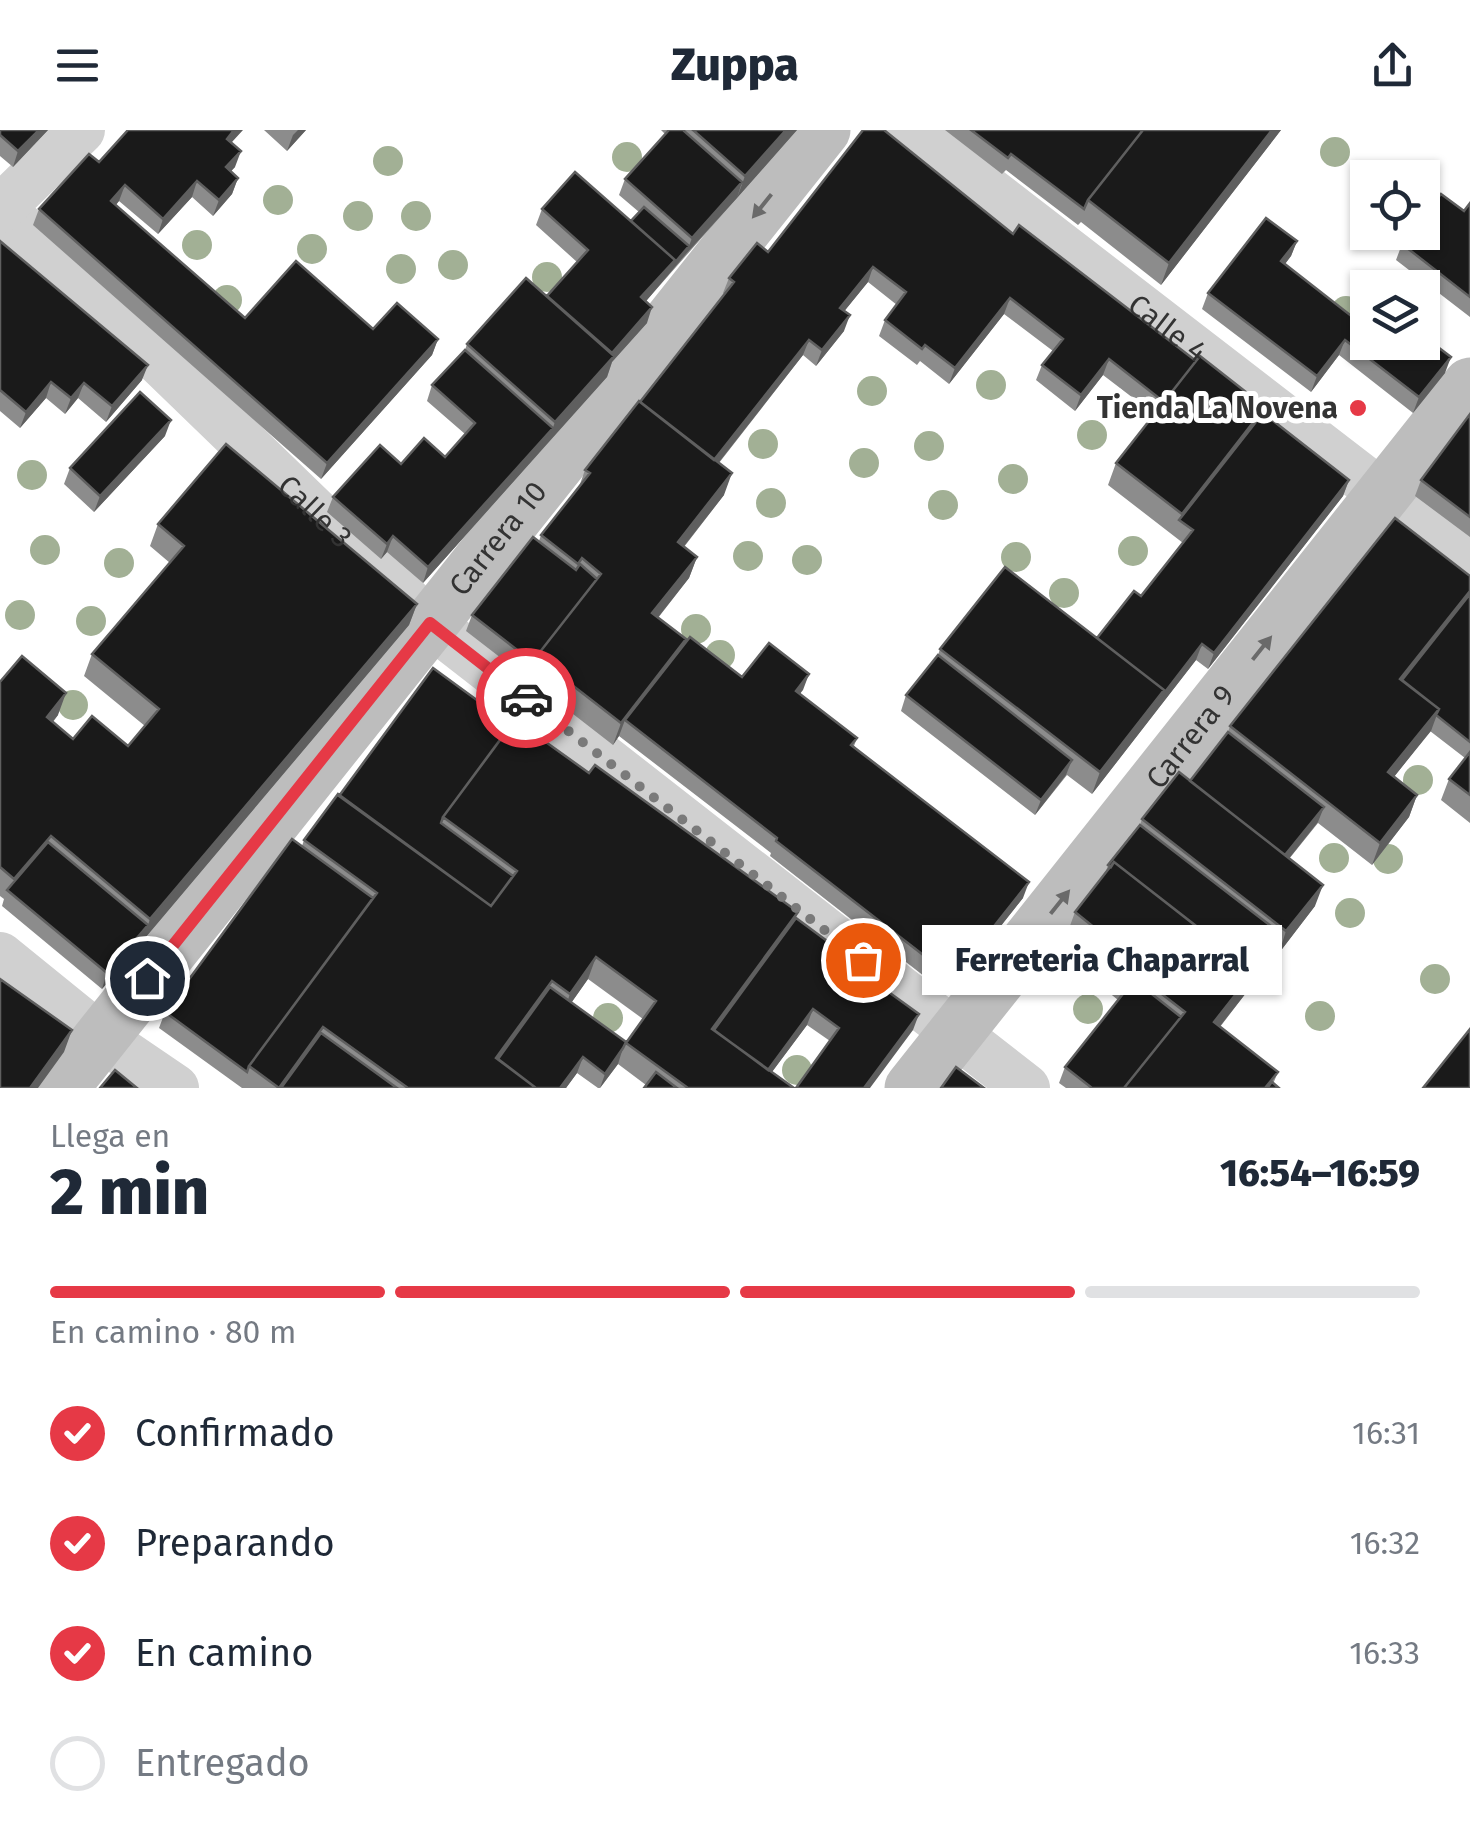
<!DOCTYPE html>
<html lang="es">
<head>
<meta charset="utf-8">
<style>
	:root { --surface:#fff; --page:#f2f2f3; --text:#1f2937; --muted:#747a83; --line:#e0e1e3; --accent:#e63946 }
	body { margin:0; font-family:"Fira Sans",sans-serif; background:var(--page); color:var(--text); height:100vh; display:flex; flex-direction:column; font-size:38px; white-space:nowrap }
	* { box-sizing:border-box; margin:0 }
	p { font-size:32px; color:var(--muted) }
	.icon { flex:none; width:55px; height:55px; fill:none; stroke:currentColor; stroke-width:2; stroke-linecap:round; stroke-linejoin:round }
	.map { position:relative; height:958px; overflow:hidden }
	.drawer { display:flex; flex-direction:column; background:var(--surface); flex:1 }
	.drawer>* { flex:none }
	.buttons { position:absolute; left:1350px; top:30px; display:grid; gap:20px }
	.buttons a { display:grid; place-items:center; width:90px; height:90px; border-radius:0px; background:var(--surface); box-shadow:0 2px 8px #0004; font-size:50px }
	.pin { position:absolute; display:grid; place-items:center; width:85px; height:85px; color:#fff; margin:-42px; border:5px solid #fff; border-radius:50%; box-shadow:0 2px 10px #0007 }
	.courier { position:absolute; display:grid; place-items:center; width:100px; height:100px; margin:-50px; border:8px solid #e63946; border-radius:50%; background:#fff; color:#222; box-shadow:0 2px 12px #0007 }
	.bubble { position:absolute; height:70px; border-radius:0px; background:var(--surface); box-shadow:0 2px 8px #0004; font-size:32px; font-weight:800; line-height:70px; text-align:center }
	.headline em { font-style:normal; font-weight:800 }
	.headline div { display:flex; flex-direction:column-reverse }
	.headline { display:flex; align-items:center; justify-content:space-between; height:170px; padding:0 50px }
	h1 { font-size:65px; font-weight:800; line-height:75px }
	.bar { display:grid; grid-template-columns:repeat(4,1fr); gap:15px 10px; align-content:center; height:120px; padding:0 50px }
	.bar i { height:12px; border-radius:8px; background:var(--line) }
	.bar .on { background:var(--accent) }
	.bar p { grid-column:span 4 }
	ol { padding:0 50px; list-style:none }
	li { display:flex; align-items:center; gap:30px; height:110px }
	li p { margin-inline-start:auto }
	li .icon { padding:10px; border-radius:50%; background:var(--accent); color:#fff; stroke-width:4 }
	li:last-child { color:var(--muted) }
	li i { width:55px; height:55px; border:5px solid var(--line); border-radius:50% }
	header { display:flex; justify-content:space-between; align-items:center; height:130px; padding:0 50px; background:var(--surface); font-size:45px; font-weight:800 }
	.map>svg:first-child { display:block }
</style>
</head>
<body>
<header><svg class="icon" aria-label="menu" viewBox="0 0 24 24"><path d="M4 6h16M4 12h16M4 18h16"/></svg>Zuppa<svg class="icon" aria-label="share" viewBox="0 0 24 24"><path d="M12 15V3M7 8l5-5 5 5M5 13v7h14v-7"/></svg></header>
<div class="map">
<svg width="1470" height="958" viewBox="0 0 1470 958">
	<rect width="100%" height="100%" fill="#fff"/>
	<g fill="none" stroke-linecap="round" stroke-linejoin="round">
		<g stroke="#d0d0d0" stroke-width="48">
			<path id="s1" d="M 910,0 L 1384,365 L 1470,436"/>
			<path id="s2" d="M 0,77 L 430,493 L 1026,958"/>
			<path d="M 0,79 L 81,0"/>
			<path d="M 0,826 L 100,907 L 175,958"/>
		</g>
		<g stroke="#bdbdbd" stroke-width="55">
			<path id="s3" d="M 61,958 L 823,0"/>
			<path id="s4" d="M 912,958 L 1470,255"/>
		</g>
	</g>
	<g fill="#a2b095">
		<circle cx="1335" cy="22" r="15"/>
		<circle cx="627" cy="27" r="15"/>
		<circle cx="388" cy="31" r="15"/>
		<circle cx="278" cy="70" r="15"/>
		<circle cx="358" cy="86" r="15"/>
		<circle cx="416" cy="86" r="15"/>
		<circle cx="197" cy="115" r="15"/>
		<circle cx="312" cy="119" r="15"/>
		<circle cx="453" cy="135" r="15"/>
		<circle cx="401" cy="139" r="15"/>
		<circle cx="547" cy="147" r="15"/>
		<circle cx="227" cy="170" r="15"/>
		<circle cx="1346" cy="181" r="15"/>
		<circle cx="991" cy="255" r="15"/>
		<circle cx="872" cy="261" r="15"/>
		<circle cx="1092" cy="305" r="15"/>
		<circle cx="763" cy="314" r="15"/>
		<circle cx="929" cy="316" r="15"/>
		<circle cx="864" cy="333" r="15"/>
		<circle cx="32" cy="345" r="15"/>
		<circle cx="1013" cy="349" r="15"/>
		<circle cx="771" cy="373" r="15"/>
		<circle cx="943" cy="375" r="15"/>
		<circle cx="45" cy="420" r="15"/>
		<circle cx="1133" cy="421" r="15"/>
		<circle cx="748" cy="426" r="15"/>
		<circle cx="1016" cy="427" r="15"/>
		<circle cx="807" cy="430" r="15"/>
		<circle cx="119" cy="433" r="15"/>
		<circle cx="1064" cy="463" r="15"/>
		<circle cx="20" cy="485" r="15"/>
		<circle cx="91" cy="491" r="15"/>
		<circle cx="696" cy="499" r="15"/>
		<circle cx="720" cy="525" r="15"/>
		<circle cx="73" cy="575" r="15"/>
		<circle cx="1418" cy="650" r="15"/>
		<circle cx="1334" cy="728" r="15"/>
		<circle cx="1388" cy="729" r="15"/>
		<circle cx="1350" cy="783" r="15"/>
		<circle cx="1435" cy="849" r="15"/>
		<circle cx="1088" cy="879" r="15"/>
		<circle cx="1320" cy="886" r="15"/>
		<circle cx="608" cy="888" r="15"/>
		<circle cx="797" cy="940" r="15"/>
	</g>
	<path fill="#8c8c8c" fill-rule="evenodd" d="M 0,0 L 48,0 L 13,37 L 0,26 Z
		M 264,0 L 306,0 L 287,21 Z
		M 661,0 L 797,0 L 646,171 L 647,193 L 612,232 L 607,247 L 423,453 L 387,422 L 381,429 L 327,382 L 333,367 L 401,334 L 445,327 L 465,304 L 427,271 L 432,255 L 465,220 L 467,214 L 547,166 L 577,132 L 536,95 L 542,79 L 631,91 L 639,82 L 619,65 L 625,49 L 665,4 Z
		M 945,0 L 1281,0 L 1161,155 L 1081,92 L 1078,95 L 1006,40 L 1002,44 Z
		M 231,13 L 235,37 L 231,41 L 238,48 L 232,64 L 213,86 L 192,67 L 158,104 L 119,71 L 116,75 L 245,188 L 373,199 L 438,209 L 432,225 L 321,349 L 33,95 L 39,79 L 99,32 Z
		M 1470,73 L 1470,187 L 1396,130 L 1402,114 L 1464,81 Z
		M 1013,104 L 1263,283 L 1349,350 L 1343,366 L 1208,539 L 1196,530 L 1092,664 L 1067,645 L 1035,685 L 901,581 L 906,565 L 938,525 L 940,519 L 1097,508 L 1141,466 L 1183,413 L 1108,355 L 1116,333 L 1154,284 L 1103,245 L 1075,281 L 1036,250 L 1042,235 L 1053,221 L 1004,184 L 949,254 L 920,231 L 917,235 L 879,206 L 885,190 L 897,175 L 868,152 L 844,181 L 844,201 L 816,236 L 803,225 L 719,333 L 724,365 L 684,417 L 697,427 L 689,448 L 658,488 L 684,515 L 742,547 L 809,544 L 800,564 L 857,608 L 854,616 L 1023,768 L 947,864 L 770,726 L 771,723 L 619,606 L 613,615 L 466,501 L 472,485 L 539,411 L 541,405 L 579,357 L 585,340 L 725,165 L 723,163 L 729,148 L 768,122 Z
		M 0,111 L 142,250 L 106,292 L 78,268 L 65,284 L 46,268 L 20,298 L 0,281 Z
		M 1297,111 L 1291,126 L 1285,134 L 1359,192 L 1445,243 L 1413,283 L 1339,225 L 1311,262 L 1202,179 L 1208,163 Z
		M 1470,284 L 1470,407 L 1415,366 L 1421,350 Z
		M 165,306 L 94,382 L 64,354 L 70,338 Z
		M 158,394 L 417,474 L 409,495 L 102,859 L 2,776 L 4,769 L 0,766 L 0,552 L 58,585 L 53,592 L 73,609 L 128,616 L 145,596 L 84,546 L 92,524 L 170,433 L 150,416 Z
		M 1470,446 L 1470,693 L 1441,670 L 1449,649 L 1465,628 L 1430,601 L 1394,647 L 1417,665 L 1409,687 L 1372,735 L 1318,693 L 1289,729 L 1315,776 L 1279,823 L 1274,819 L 1252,846 L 1246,863 L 1220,897 L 1278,942 L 1273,954 L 1279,958 L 1066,958 L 1059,953 L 1065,937 L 1118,870 L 1091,848 L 1098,829 L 1067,804 L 1075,782 L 1105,744 L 1108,735 L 1140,695 L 1142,689 L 1190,651 L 1228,602 L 1230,596 Z
		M 511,595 L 589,643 L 796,788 L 849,833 L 913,900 L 830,911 L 807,895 L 772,942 L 794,958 L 644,958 L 646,955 L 618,934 L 600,958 L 598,958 L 577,943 L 566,958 L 242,958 L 159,898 L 165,882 L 302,716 L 304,710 L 339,666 ZM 588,849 L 643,889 L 626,912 L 571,873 Z"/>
	<path fill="#5f5f5f" d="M 39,0 L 48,0 L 13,37 L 18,21 Z
		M 234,0 L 243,0 L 221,24 L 227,9 Z
		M 298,0 L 306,0 L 287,21 L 293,5 Z
		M 786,0 L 797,0 L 737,68 L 745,46 Z
		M 1272,0 L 1281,0 L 1161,155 L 1169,133 Z
		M 241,21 L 235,37 L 220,53 L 226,37 Z
		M 238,48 L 232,64 L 213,86 L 219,70 Z
		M 197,51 L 192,67 L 158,104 L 163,89 Z
		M 742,52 L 737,68 L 686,124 L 692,108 Z
		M 125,55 L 119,71 L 106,86 L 111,71 Z
		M 1297,111 L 1291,126 L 1275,147 L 1281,131 Z
		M 689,116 L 686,124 L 636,183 L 641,167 L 675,130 Z
		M 873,137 L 868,152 L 834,194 L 840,178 Z
		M 1010,168 L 1004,184 L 949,254 L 955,238 Z
		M 652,177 L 647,193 L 612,232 L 607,247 L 547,314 L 555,292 L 608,228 Z
		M 850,185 L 844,201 L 816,236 L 822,220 Z
		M 438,209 L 432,225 L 321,349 L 327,333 Z
		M 809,210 L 803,225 L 705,350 L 711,334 Z
		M 1345,210 L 1339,225 L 1311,262 L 1317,246 Z
		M 1451,227 L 1445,243 L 1413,283 L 1419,267 Z
		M 1109,229 L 1103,245 L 1075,281 L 1081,265 Z
		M 148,235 L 142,250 L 106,292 L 112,276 Z
		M 51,252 L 46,268 L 20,298 L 26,282 Z
		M 84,253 L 78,268 L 65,284 L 71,268 Z
		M 1265,277 L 1257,299 L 1179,390 L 1182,384 Z
		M 171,290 L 165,306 L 94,382 L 100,366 Z
		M 553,298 L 547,314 L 423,453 L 428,437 Z
		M 732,343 L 724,365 L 670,434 L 678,412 Z
		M 1349,350 L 1343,366 L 1208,539 L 1214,523 Z
		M 393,406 L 387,422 L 381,429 L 387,414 Z
		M 697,427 L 689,448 L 644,505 L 652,483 Z
		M 1470,461 L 1470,472 L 1402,558 L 1400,549 Z
		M 417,474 L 409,495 L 102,859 L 107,843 L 148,795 L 150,789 Z
		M 686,509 L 678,531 L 625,590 L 619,606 L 613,615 L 621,593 Z
		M 1202,514 L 1196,530 L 1092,664 L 1100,642 Z
		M 809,544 L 803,560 L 790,576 L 796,561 Z
		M 66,563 L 58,585 L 39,608 L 47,587 Z
		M 1439,579 L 1431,601 L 1380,664 L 1388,642 Z
		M 1072,630 L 1066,645 L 1035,685 L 1041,670 Z
		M 1417,665 L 1409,687 L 1372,735 L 1380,713 Z
		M 1324,677 L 1318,692 L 1275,746 L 1281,730 Z
		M 1029,752 L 1023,768 L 947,864 L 953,848 Z
		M 1323,755 L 1315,776 L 1279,823 L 1286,801 Z
		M 798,782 L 790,804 L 714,908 L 712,899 Z
		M 1280,803 L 1274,819 L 1252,846 L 1246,863 L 1206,914 L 1214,892 L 1247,844 Z
		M 596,827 L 588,849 L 562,886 L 570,864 Z
		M 813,879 L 807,895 L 760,958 L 764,944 Z
		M 919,884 L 913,900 L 870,958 L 864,958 Z
		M 72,900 L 64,922 L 38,958 L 30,958 Z
		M 623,918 L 618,934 L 600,958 L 605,944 Z
		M 583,927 L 577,943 L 566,958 L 560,958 Z"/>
	<path fill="#1a1a1a" stroke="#5f5f5f" stroke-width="2.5" d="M 0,0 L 39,0 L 18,21 L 0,5 Z
		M 128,0 L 234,0 L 227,9 L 241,21 L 226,37 L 238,48 L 219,70 L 197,51 L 163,89 L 125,55 L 111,71 L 245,188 L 296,131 L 373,199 L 397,173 L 438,209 L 327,333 L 39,79 L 89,24 L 99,32 Z
		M 669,0 L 683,0 L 742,52 L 692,108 L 625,49 Z
		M 693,0 L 786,0 L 745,46 Z
		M 863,0 L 884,0 L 1013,104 L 1019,95 L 1196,231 L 1164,272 L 1109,229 L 1081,265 L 1042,235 L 1063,209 L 1010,168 L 955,238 L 925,215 L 922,219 L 885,190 L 906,162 L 873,137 L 840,178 L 850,185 L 822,220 L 809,210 L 714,330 L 640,272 L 734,152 L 729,148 L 757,113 L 768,122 Z
		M 971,0 L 1143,0 L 1088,70 L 1084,79 L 1011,24 L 1008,28 Z
		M 1143,0 L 1272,0 L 1169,133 L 1088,70 Z
		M 575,42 L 675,130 L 641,167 L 652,177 L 612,223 L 547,166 L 588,120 L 542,79 Z
		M 1441,64 L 1464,81 L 1470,73 L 1470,167 L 1402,114 L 1411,102 L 1422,102 L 1422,87 Z
		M 644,77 L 689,116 L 672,136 L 675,130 L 631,91 Z
		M 1266,88 L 1297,111 L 1281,131 L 1359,192 L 1368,180 L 1368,212 L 1422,212 L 1422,205 L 1451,227 L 1419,267 L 1345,210 L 1317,246 L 1208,163 Z
		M 0,111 L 148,235 L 112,276 L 84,253 L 71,268 L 51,252 L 26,282 L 0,260 Z
		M 526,148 L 614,226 L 555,292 L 467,214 Z
		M 465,220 L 553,298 L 428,437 L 393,406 L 387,414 L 333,367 L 380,315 L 401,334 L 424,308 L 445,327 L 475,293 L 432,255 Z
		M 1200,226 L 1265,277 L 1182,384 L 1116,333 Z
		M 140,262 L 171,290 L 100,366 L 70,338 Z
		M 639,271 L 732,343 L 678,412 L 697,427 L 652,483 L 686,509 L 621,593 L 536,527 L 601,444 L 582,428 L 578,434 L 541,405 L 590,343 L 585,340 Z
		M 1263,283 L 1349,350 L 1214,523 L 1202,514 L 1162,566 L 1164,560 L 1097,508 L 1134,461 L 1141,466 L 1193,400 L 1179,390 Z
		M 1470,284 L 1470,387 L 1421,350 Z
		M 226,314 L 417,474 L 150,789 L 51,706 L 14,749 L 0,737 L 0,552 L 22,526 L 66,563 L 47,587 L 73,609 L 92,586 L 128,616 L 159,579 L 92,524 L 184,416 L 158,394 Z
		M 1395,388 L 1470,446 L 1470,461 L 1400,549 L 1439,579 L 1388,642 L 1417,665 L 1380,713 L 1230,596 Z
		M 533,407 L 576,440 L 580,434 L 597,449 L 536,527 L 534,533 L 472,485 Z
		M 1005,437 L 1164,560 L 1100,642 L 940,519 Z
		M 1470,464 L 1470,612 L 1436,585 L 1439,579 L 1402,550 Z
		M 690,507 L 742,547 L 769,513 L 809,544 L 796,561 L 857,608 L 851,615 L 1029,752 L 953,848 L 776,711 L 777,708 L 625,590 Z
		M 938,525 L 1072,630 L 1041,670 L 906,565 Z
		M 433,538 L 511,595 L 443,687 L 441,693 L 513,746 L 491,776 L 339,666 Z
		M 515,590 L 589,643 L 595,635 L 798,782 L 712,899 L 794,958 L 688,958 L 626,913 L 656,871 L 596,827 L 570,864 L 552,851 L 496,928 L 536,958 L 408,958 L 323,897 L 279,958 L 249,936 L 377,763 L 304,710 L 338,664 L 491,776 L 517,741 L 443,687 Z
		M 1228,602 L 1324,677 L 1285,725 L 1190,651 Z
		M 1470,622 L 1470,665 L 1449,649 Z
		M 1179,642 L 1323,755 L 1286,801 L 1142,689 Z
		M 1140,695 L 1280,803 L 1251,839 L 1114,732 L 1111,737 L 1108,735 Z
		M 292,709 L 373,768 L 249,936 L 247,942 L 165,882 Z
		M 48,712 L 148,795 L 107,843 L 7,760 Z
		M 1114,732 L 1254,841 L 1214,892 L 1278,942 L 1265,958 L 1124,958 L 1185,882 L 1136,844 L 1130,851 L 1099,826 L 1111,811 L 1075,782 Z
		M 796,788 L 850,828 L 847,832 L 919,884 L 864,958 L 796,958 L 839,898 L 813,879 L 768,940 L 714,900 Z
		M 0,849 L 72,900 L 30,958 L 0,958 Z
		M 1134,850 L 1181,887 L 1124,958 L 1092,958 L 1065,937 Z
		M 550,857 L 626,912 L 623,918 L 605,944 L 583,927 L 560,958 L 536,958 L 498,929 Z
		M 1470,899 L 1470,958 L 1423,958 Z
		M 321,903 L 397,958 L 281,958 Z
		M 956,937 L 984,958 L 941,958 Z
		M 115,940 L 137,958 L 100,958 Z
		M 656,942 L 677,958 L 644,958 Z
		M 1272,952 L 1279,958 L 1267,958 Z"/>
	<defs><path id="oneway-solid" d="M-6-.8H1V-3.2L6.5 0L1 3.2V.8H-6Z" transform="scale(2.5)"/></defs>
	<g fill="#6a6a6a">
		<use href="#oneway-solid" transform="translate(762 76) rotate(129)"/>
		<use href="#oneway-solid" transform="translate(1262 518) rotate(-51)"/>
		<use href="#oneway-solid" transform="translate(1060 772) rotate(-51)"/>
	</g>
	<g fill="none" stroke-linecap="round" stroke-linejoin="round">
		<path stroke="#7a7a7a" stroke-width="10" stroke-dasharray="0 18" d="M 526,568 L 863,830"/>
		<path stroke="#e63946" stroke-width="12" d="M 147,848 L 430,493 L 526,568"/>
	</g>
	<circle fill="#e63946" stroke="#fff" stroke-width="4" cx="1358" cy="278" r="10"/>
	<g text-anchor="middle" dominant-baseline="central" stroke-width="10" stroke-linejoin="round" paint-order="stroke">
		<g font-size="30" fill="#333" stroke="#fff">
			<text stroke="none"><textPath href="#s1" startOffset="325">Calle 4</textPath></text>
			<text stroke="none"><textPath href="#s2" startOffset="438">Calle 3</textPath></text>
			<text stroke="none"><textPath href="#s3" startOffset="702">Carrera 10</textPath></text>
			<text stroke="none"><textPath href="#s4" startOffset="448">Carrera 9</textPath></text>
		</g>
		<g font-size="30" font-weight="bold" fill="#333" stroke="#fff" text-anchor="end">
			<text x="1338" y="278">Tienda La Novena</text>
		</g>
	</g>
</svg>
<div class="buttons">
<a><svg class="icon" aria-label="locate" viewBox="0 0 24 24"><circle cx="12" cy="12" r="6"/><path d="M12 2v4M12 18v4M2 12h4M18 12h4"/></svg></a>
<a><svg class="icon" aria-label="layers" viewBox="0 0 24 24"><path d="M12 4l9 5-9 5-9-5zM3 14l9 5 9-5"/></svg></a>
</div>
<div class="pin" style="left:863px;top:830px;background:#ea580c"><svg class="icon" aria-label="bag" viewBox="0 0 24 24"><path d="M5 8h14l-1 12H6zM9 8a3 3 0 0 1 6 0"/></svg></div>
<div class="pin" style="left:147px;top:848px;background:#1f2937"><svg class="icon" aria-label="home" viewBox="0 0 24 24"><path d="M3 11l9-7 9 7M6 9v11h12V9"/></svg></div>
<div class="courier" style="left:526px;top:568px"><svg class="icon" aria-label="car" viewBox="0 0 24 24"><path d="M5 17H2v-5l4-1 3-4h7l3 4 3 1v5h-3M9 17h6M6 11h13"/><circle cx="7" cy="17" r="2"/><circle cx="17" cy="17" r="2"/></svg></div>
<div class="bubble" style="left:922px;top:795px;width:360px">Ferreteria Chaparral</div>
</div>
<section class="drawer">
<div class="headline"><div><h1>2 min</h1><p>Llega en</p></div><em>16:54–16:59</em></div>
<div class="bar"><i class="on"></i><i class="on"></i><i class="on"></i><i></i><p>En camino · 80 m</p></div>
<ol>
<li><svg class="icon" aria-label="check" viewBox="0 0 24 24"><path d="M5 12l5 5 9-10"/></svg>Confirmado<p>16:31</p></li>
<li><svg class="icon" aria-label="check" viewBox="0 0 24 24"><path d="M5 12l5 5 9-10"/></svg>Preparando<p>16:32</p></li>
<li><svg class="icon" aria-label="check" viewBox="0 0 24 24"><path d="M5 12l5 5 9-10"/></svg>En camino<p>16:33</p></li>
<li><i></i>Entregado</li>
</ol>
</section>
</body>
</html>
